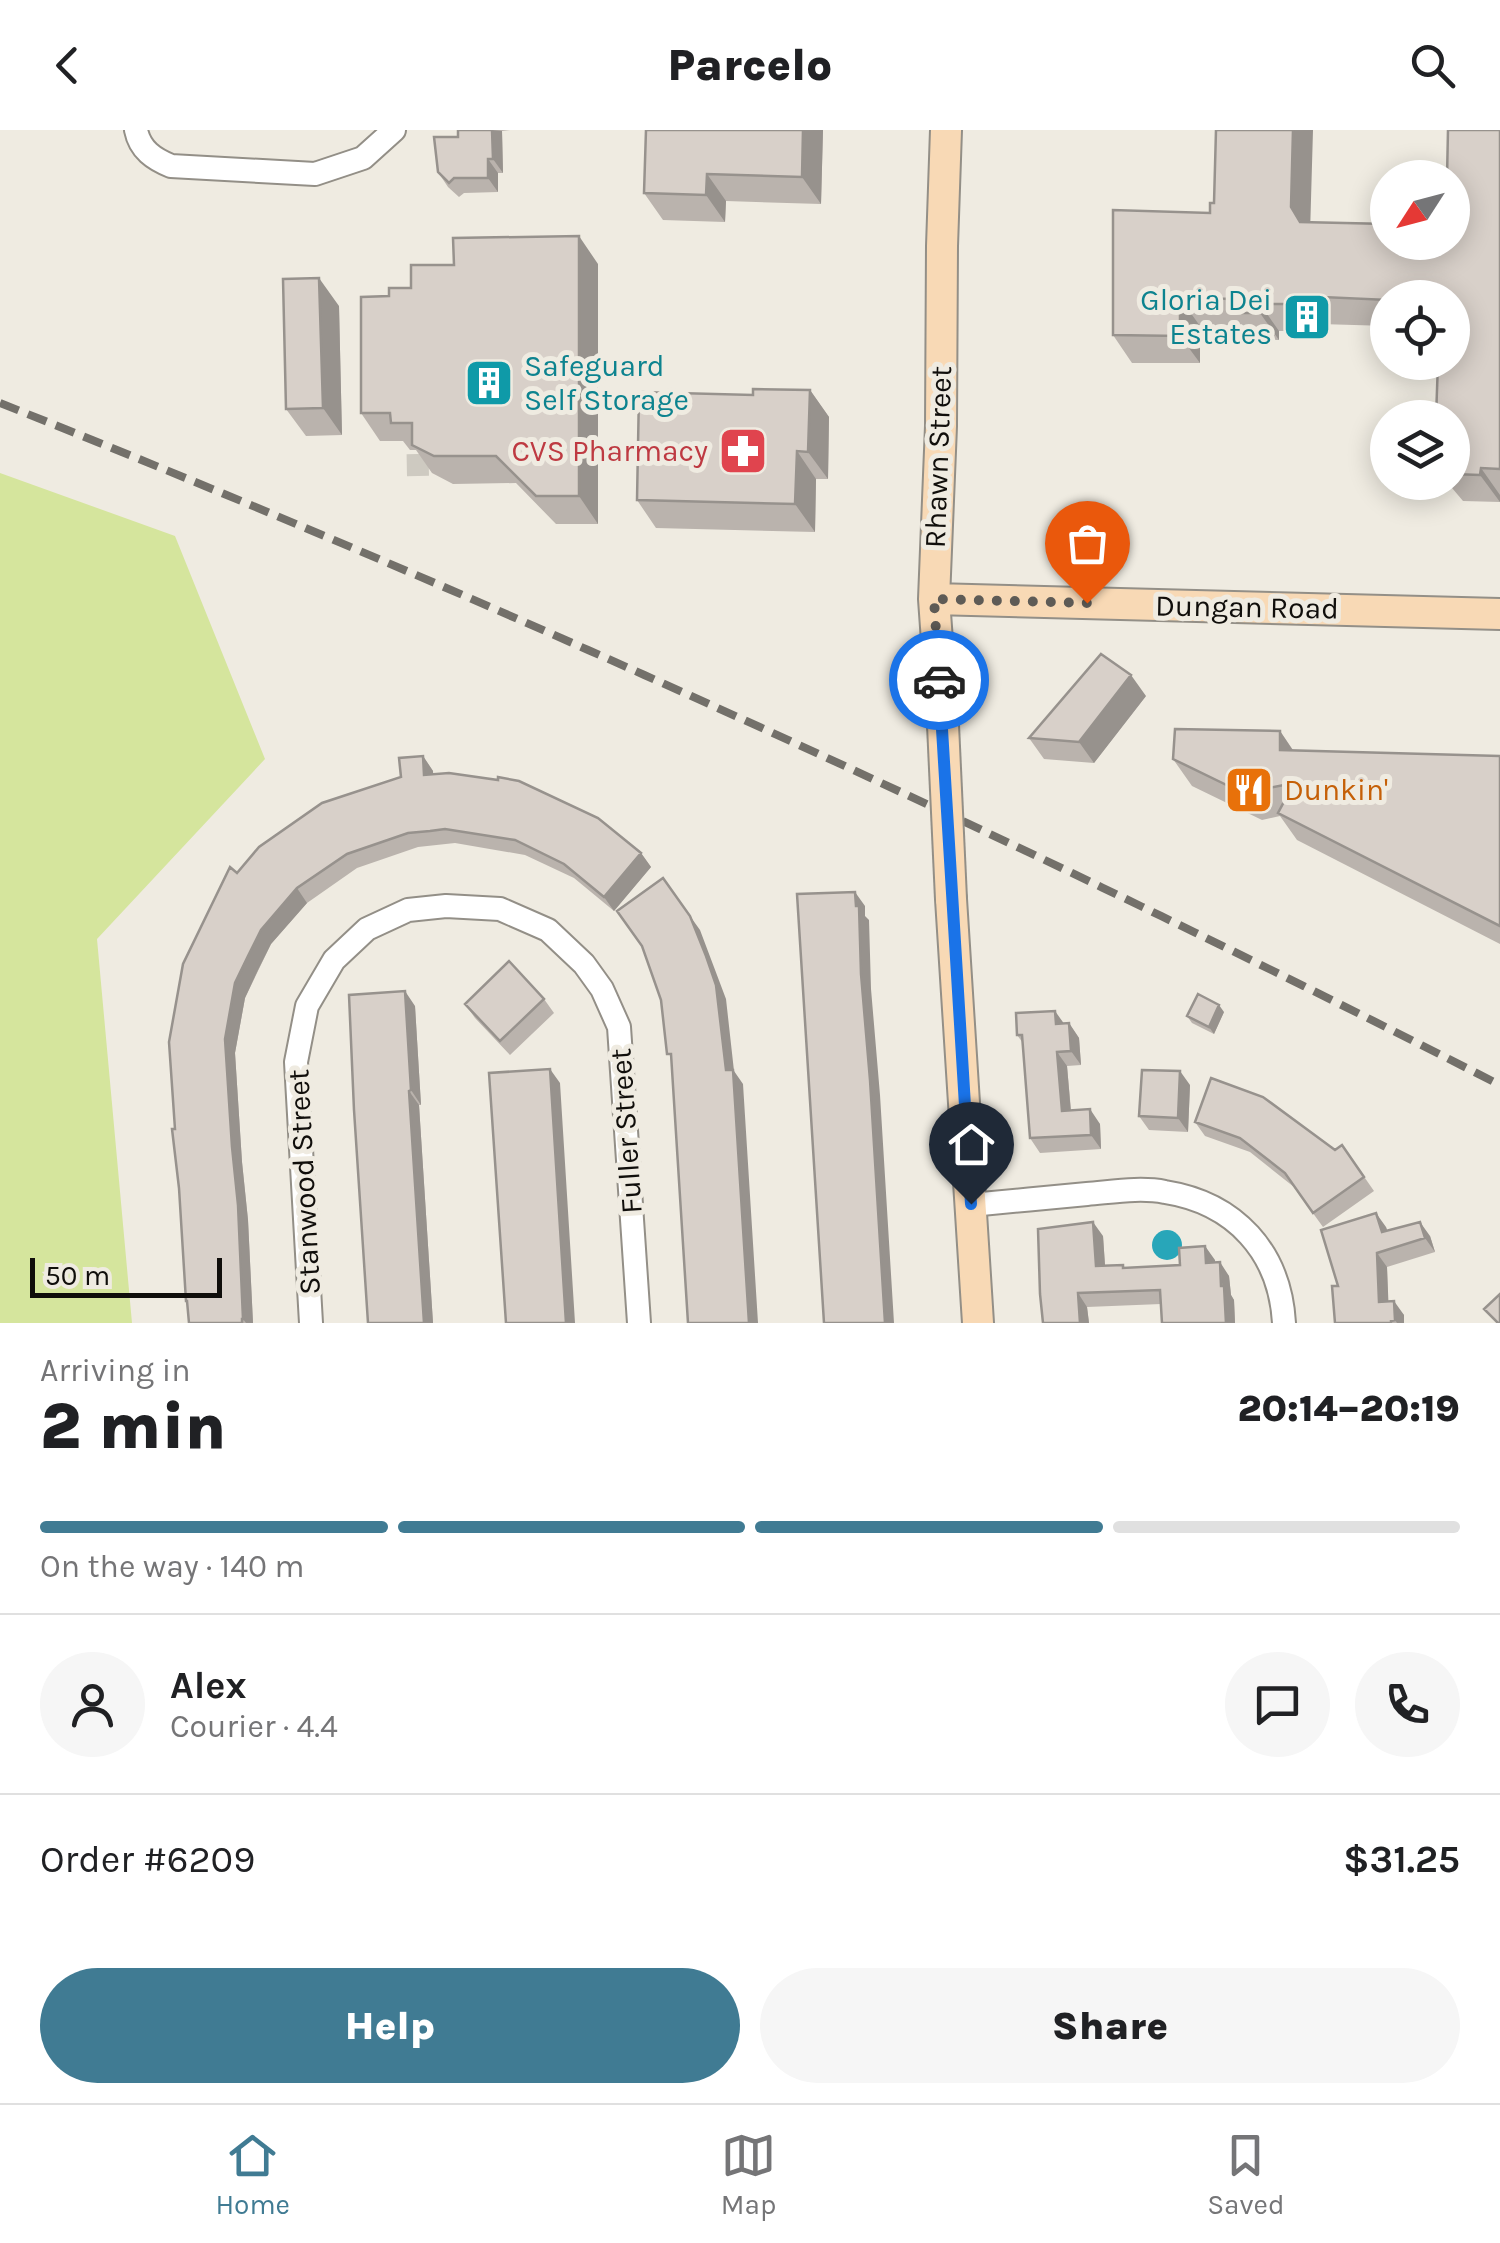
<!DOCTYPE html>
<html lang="en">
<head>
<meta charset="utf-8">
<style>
	:root { --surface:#fff; --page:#f6f6f6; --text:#202124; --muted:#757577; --line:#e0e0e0; --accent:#407b93 }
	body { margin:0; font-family:Karla,sans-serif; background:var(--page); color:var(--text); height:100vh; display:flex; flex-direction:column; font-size:38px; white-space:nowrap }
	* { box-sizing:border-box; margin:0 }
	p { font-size:32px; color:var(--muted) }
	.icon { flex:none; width:55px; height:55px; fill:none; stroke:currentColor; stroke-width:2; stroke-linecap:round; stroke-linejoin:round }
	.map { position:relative; height:1193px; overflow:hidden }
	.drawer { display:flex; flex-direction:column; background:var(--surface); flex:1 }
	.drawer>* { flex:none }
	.needle { width:65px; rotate:234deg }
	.controls { position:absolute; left:1370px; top:30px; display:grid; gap:20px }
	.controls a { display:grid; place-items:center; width:100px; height:100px; border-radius:50%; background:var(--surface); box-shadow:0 5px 25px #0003; font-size:50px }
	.scale { position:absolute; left:30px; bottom:25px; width:192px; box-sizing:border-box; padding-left:10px; border:5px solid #100e0b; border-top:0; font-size:28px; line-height:35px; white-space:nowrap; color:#100e0b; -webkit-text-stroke:8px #efebe1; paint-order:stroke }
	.pin { position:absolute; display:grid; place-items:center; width:85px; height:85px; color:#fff; margin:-102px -42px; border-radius:50% 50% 50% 0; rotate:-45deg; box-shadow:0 0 10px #0007 }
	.pin .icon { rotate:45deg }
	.courier { position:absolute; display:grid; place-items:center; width:100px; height:100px; margin:-50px; border:8px solid #1a73e8; border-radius:50%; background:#fff; color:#222; box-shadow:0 2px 12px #0007 }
	.overview em { font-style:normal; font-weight:800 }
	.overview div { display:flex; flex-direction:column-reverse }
	.overview { display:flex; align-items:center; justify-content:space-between; height:170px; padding:0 40px }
	h1 { font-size:65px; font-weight:800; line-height:75px }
	.bar { display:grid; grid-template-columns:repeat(4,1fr); gap:15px 10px; align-content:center; height:120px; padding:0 40px }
	.bar i { height:12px; border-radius:8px; background:var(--line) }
	.bar .active { background:var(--accent) }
	.bar p { grid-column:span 4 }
	.line { display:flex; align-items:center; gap:25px; padding:0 40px; border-top:2px solid var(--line) }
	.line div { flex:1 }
	.round { display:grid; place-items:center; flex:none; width:105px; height:105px; border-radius:52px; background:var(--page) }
	.button { display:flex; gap:20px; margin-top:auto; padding:20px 40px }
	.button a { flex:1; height:115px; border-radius:60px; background:var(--accent); color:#fff; font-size:40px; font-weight:800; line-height:115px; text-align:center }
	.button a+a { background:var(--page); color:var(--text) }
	header { display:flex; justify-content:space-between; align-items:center; height:130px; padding:0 40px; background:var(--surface); font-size:45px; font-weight:800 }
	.tabs { display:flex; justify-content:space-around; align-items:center; height:140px; border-top:2px solid var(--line); background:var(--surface); font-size:28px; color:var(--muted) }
	.tabs a { display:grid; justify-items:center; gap:5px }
	.tabs .active { color:var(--accent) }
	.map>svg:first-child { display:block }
</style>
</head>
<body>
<header><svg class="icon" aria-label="back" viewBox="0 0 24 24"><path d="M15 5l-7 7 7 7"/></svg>Parcelo<svg class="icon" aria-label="search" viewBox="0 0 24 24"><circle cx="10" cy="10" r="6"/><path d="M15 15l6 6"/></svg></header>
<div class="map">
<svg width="1500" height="1193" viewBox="0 0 1500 1193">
	<rect width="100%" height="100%" fill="#efebe1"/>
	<path fill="#d5e59d" d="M 0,343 L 175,406 L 265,629 L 97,809 L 132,1193 L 0,1193 Z"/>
	<path fill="#28a6b9" d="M1152 1115a15 15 0 1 1 30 0a15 15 0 1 1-30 0Z"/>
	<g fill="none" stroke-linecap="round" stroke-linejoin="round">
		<path stroke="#cecac1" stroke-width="22" stroke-dasharray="22 11" stroke-linecap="butt" d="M 417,291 L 418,347"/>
		<g stroke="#938f87" stroke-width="26">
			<path id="street" d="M 136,0 C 140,20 154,29 171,36 L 315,44 L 363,28 L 394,0
				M 971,1075 C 1010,1071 1048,1068 1087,1064 C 1112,1062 1140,1057 1165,1062 C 1235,1073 1280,1122 1284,1193
				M 311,1193 L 296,932 L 307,876 L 334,830 L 367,799 L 408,780 L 446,776 L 500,779 L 548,800 L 584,834 L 602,859 L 619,897 L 639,1193"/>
		</g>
		<g stroke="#938f87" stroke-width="34">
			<path id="secondary" d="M 934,469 L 1500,484
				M 943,595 L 934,469 L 941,296 L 942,116 L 946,0
				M 951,769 L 978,1193"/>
		</g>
		<use href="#street" stroke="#fff" stroke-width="22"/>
		<use href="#secondary" stroke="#f8d9b5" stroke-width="30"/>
		<path stroke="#73706a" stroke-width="8" stroke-dasharray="20 10" stroke-linecap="butt" d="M 0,273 C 511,476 1011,705 1500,955"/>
		<g stroke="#938f87" stroke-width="34" stroke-linecap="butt">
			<path id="secondary-bridge" d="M 943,595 L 951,769"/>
		</g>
		<use href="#secondary-bridge" stroke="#f8d9b5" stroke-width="30"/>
	</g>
	<path fill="#bab3ad" d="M 458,0 L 510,0 L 502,1 L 503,43 L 498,43 L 498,62 L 464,63 L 459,67 L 448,57 L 438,42 L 458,7 Z
		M 646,0 L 823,0 L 821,74 L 726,71 L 725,92 L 663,90 L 644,63 Z
		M 1500,0 L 1500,372 L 1463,371 L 1447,352 L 1452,352 L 1452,168 L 1388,168 L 1388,196 L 1320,194 L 1320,201 L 1279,201 L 1279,210 L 1257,210 L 1247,196 L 1200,196 L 1200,233 L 1132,233 L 1113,205 L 1210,83 L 1310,92 L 1452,112 Z
		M 598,134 L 598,394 L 556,394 L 516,353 L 453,354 L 432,343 L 416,320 L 410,320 L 403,311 L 380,311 L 361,283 L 389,166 L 411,158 Z
		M 339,176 L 342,305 L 306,306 L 286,279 Z
		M 810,260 L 829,287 L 828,349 L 816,349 L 815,402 L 656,398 L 637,370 L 753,265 Z
		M 1146,566 L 1094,633 L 1044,629 L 1029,608 Z
		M 1280,601 L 1293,620 L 1500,626 L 1500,814 L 1297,710 L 1280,686 L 1262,690 L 1192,656 L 1173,629 Z
		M 423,626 L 433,641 L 433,644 L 641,723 L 651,737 L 614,781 L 574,748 L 525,725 L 455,713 L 418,717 L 357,738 L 307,773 L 271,814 L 245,868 L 235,923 L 242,1032 L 248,1090 L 253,1193 L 189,1193 L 188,1173 L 186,1171 L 175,999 L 237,743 L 401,647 Z
		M 544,869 L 554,883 L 510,925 L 475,888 L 465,874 Z
		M 415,876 L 421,975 L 419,975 L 433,1193 L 368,1193 Z
		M 1224,882 L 1214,904 L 1192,893 L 1187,886 Z
		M 1069,893 L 1079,908 L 1081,935 L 1067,936 L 1071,980 L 1100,994 L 1101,1019 L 1040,1023 L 1030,1008 L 1023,913 L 1017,905 Z
		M 1190,955 L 1188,1002 L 1149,1000 L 1139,986 Z
		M 1195,992 L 1335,1020 L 1342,1015 L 1374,1061 L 1323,1097 L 1294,1057 L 1250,1022 L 1205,1006 Z
		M 1386,1097 L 1387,1100 L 1430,1106 L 1435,1122 L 1387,1137 L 1388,1171 L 1404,1185 L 1404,1193 L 1335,1193 L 1338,1156 Z
		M 1038,1099 L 1103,1106 L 1105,1135 L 1123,1135 L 1125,1138 L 1180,1135 L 1205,1116 L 1215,1132 L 1229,1146 L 1231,1165 L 1234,1170 L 1235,1193 L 1162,1193 L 1161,1174 L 1087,1177 L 1089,1193 Z"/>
	<path fill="#97928d" d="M 492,0 L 502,1 L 503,43 L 493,29 Z
		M 803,0 L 823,0 L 821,74 L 802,47 Z
		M 1293,0 L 1313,0 L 1310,104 L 1319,119 L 1291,77 Z
		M 488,29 L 498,43 L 498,62 L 488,48 Z
		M 707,44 L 726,71 L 725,92 L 706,65 Z
		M 579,106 L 598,134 L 598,394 L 579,366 Z
		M 319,148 L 339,176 L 342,305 L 323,278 Z
		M 1301,166 L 1320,194 L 1320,201 L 1300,174 Z
		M 1180,168 L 1200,196 L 1200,233 L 1180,206 Z
		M 1260,174 L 1279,201 L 1279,210 L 1260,183 Z
		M 810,260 L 829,287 L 828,349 L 808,322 Z
		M 797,321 L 816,349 L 815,402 L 795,374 Z
		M 1481,338 L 1500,365 L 1500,372 L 1480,345 Z
		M 1131,545 L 1146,566 L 1094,633 L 1079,612 Z
		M 1280,601 L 1298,628 L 1280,620 Z
		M 423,626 L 433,641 L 434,659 L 424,645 Z
		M 641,723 L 651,737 L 614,781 L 604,767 Z
		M 297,758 L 307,773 L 271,814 L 258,840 L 245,868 L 235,923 L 242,1032 L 248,1090 L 253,1193 L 246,1193 L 243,1189 L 225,909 L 235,853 L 261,800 Z
		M 855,762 L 865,776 L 865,786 L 869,790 L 871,859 L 880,965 L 894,1193 L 885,1193 Z
		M 690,786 L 700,800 L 726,869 L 734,941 L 743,954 L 758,1193 L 749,1193 Z
		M 405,861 L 415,876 L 421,975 L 411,960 Z
		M 1219,875 L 1224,882 L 1214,904 L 1209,897 Z
		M 1055,881 L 1065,895 L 1056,894 Z
		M 1069,893 L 1079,908 L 1081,935 L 1071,921 Z
		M 1057,922 L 1067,936 L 1072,995 L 1062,981 Z
		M 550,939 L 560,953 L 575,1193 L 566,1193 Z
		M 1180,941 L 1190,955 L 1188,1002 L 1178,988 Z
		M 409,961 L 419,975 L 433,1193 L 424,1193 Z
		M 1090,979 L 1100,994 L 1101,1019 L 1091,1005 Z
		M 1376,1083 L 1386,1097 L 1392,1116 L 1382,1102 Z
		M 1093,1092 L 1103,1106 L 1106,1150 L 1096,1136 Z
		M 1420,1092 L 1430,1106 L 1435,1122 L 1425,1108 Z
		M 1205,1116 L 1215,1130 L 1216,1147 L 1206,1133 Z
		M 1377,1123 L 1387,1137 L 1389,1186 L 1379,1172 Z
		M 1220,1132 L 1229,1146 L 1231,1165 L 1234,1170 L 1235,1193 L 1226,1193 Z
		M 1078,1163 L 1087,1177 L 1089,1193 L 1080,1193 Z
		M 1394,1171 L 1404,1185 L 1404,1193 L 1397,1193 L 1395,1190 Z"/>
	<path fill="#d8d0c9" stroke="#97928d" stroke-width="2.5" d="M 458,0 L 492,0 L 493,29 L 488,29 L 488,48 L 454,48 L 449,53 L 438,42 L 434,7 L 458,7 Z
		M 646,0 L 803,0 L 802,47 L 707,44 L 706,65 L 644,63 Z
		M 1216,0 L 1293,0 L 1291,77 L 1300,92 L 1388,94 L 1388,112 L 1452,112 L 1452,48 L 1447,48 L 1448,0 L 1500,0 L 1500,339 L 1481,338 L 1480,345 L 1452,344 L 1452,288 L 1436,288 L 1438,232 L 1452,232 L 1452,168 L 1388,168 L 1388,170 L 1301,166 L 1300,174 L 1260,174 L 1260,183 L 1238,183 L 1238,169 L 1180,168 L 1180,206 L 1113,205 L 1113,80 L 1210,83 L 1210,73 L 1214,73 Z
		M 579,106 L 579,366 L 536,366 L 496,326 L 434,326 L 412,315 L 412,293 L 391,293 L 390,283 L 361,283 L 361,167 L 389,166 L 389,158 L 411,158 L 411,135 L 454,135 L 453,108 Z
		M 319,148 L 323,278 L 286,279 L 283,149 Z
		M 753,259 L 810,260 L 808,322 L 797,321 L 795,374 L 637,370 L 639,262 L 753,265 Z
		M 1101,524 L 1131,545 L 1079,612 L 1029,608 Z
		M 1175,599 L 1280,601 L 1280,620 L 1500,626 L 1500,796 L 1278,683 L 1294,653 L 1243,663 L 1173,629 Z
		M 423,626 L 424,645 L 449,643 L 498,650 L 498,647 L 519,651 L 598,688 L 641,723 L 604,767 L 564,734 L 515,710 L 445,699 L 430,701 L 408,703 L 347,724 L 297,758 L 261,800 L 248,826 L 235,853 L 225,909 L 232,1017 L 238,1075 L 243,1189 L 242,1189 L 242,1193 L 189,1193 L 187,1171 L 186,1171 L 179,1058 L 172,999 L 175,999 L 169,912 L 183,834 L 230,737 L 237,743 L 259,717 L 322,673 L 401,647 L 399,628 Z
		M 663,748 L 690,786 L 706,826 L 716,855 L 726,940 L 733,940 L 749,1193 L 688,1193 L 671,924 L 667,924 L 661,870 L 642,816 L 617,781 Z
		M 855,762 L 856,776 L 859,776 L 861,844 L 870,950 L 885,1193 L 824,1193 L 797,764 Z
		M 509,831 L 544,869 L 500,911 L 465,874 Z
		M 405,861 L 411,960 L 409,961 L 424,1193 L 368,1193 L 354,980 L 349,865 Z
		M 1198,864 L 1219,875 L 1209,897 L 1187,886 Z
		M 1055,881 L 1056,894 L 1069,893 L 1071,921 L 1057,922 L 1062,981 L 1090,979 L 1091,1005 L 1030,1008 L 1022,905 L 1017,905 L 1016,883 Z
		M 550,939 L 566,1193 L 506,1193 L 489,943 Z
		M 1142,940 L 1180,941 L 1178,988 L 1139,986 Z
		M 1211,948 L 1263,967 L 1335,1020 L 1342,1015 L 1364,1047 L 1313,1083 L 1285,1043 L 1240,1008 L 1195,992 Z
		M 1376,1083 L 1382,1102 L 1420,1092 L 1425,1108 L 1377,1123 L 1379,1172 L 1394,1171 L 1395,1190 L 1391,1191 L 1391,1193 L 1335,1193 L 1332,1156 L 1338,1156 L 1321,1100 Z
		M 1093,1092 L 1096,1136 L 1123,1135 L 1123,1138 L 1180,1135 L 1179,1118 L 1205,1116 L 1206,1133 L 1220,1132 L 1221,1156 L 1224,1156 L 1226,1193 L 1162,1193 L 1160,1160 L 1078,1163 L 1080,1193 L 1043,1193 L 1040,1164 L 1038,1099 Z
		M 1500,1164 L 1500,1193 L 1498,1193 L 1484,1179 Z"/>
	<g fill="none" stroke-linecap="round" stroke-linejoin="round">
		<path stroke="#5e5b56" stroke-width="10" stroke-dasharray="0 18" d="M 939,550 L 934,469 L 1087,473"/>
		<path stroke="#1a73e8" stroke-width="12" d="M 939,550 L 971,1074"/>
	</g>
	<defs>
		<g id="building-square" transform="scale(2.5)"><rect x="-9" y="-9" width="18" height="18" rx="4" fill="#0f9aa8" stroke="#efebe1"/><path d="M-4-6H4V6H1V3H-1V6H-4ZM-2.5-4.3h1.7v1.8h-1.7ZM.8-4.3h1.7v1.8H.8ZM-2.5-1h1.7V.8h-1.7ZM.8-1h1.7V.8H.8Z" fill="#fff"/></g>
		<g id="pharmacy-square" transform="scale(2.5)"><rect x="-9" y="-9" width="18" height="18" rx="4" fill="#e0444e" stroke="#efebe1"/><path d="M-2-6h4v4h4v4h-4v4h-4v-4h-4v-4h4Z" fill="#fff"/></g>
		<g id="restaurant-square" transform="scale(2.5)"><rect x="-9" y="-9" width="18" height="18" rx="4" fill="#e8710a" stroke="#efebe1"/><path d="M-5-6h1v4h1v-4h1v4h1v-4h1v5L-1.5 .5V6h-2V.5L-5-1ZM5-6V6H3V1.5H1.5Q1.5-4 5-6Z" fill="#fff"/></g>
	</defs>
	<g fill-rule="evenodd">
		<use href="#building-square" x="1307" y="187"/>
		<use href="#building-square" x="489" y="253"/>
		<use href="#pharmacy-square" x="743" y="321"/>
		<use href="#restaurant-square" x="1249" y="660"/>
	</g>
	<g text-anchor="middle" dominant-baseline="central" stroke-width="10" stroke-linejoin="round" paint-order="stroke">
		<g font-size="30" fill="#0d838f" stroke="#efebe1" text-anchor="end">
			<text x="1272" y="170">Gloria Dei<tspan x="1272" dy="34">Estates</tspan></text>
			<text x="524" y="236" text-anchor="start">Safeguard<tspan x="524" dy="34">Self Storage</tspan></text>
		</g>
		<g font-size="30" fill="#be3a42" stroke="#efebe1" text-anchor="end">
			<text x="708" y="321">CVS Pharmacy</text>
		</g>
		<g font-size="30" fill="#100e0b" stroke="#efebe1">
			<text transform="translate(938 327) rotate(-88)">Rhawn Street</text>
			<text transform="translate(1247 477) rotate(1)">Dungan Road</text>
			<text transform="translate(626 1001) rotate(-94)">Fuller Street</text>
			<text transform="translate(304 1052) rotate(-93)">Stanwood Street</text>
		</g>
		<g font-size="30" fill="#c56008" stroke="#efebe1" text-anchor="start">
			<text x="1284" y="660">Dunkin'</text>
		</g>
	</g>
</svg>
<div class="controls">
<a><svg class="needle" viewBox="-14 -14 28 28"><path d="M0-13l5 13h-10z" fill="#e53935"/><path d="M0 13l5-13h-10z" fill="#757577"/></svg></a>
<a><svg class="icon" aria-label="locate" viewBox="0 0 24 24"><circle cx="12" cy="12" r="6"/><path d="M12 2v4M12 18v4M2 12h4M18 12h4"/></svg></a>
<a><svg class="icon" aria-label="layers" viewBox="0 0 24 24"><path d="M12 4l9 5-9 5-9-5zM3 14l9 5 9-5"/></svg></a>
</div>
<div class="scale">50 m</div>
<div class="pin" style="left:1087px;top:473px;background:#ea580c"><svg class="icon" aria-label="bag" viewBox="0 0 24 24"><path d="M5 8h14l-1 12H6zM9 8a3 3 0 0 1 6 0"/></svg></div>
<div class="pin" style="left:971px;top:1074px;background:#1f2937"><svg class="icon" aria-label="home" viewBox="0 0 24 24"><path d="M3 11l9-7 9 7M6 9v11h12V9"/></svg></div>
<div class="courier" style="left:939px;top:550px"><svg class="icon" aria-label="car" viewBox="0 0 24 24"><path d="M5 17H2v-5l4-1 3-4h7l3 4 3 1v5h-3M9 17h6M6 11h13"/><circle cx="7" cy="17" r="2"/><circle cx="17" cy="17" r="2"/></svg></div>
</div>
<section class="drawer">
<div class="overview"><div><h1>2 min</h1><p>Arriving in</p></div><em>20:14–20:19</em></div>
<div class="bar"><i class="active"></i><i class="active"></i><i class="active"></i><i></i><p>On the way · 140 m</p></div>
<div class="line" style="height:180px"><a class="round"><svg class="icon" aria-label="person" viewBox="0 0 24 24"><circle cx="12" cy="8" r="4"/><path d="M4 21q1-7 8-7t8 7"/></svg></a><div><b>Alex</b><p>Courier · 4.4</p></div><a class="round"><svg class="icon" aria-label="chat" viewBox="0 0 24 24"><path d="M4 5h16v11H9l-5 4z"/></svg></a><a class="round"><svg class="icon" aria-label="phone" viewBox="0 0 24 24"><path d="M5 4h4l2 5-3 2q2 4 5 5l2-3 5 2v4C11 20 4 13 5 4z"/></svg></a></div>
<div class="line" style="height:130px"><div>Order #6209</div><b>$31.25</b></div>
<div class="button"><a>Help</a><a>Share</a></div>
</section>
<nav class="tabs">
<a class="active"><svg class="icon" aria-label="home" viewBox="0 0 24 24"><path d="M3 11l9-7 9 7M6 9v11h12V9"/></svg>Home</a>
<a><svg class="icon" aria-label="map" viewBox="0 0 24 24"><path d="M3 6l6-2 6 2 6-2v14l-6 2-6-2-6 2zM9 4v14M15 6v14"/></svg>Map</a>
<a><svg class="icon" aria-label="saved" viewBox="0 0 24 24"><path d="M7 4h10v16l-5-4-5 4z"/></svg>Saved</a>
</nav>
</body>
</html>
